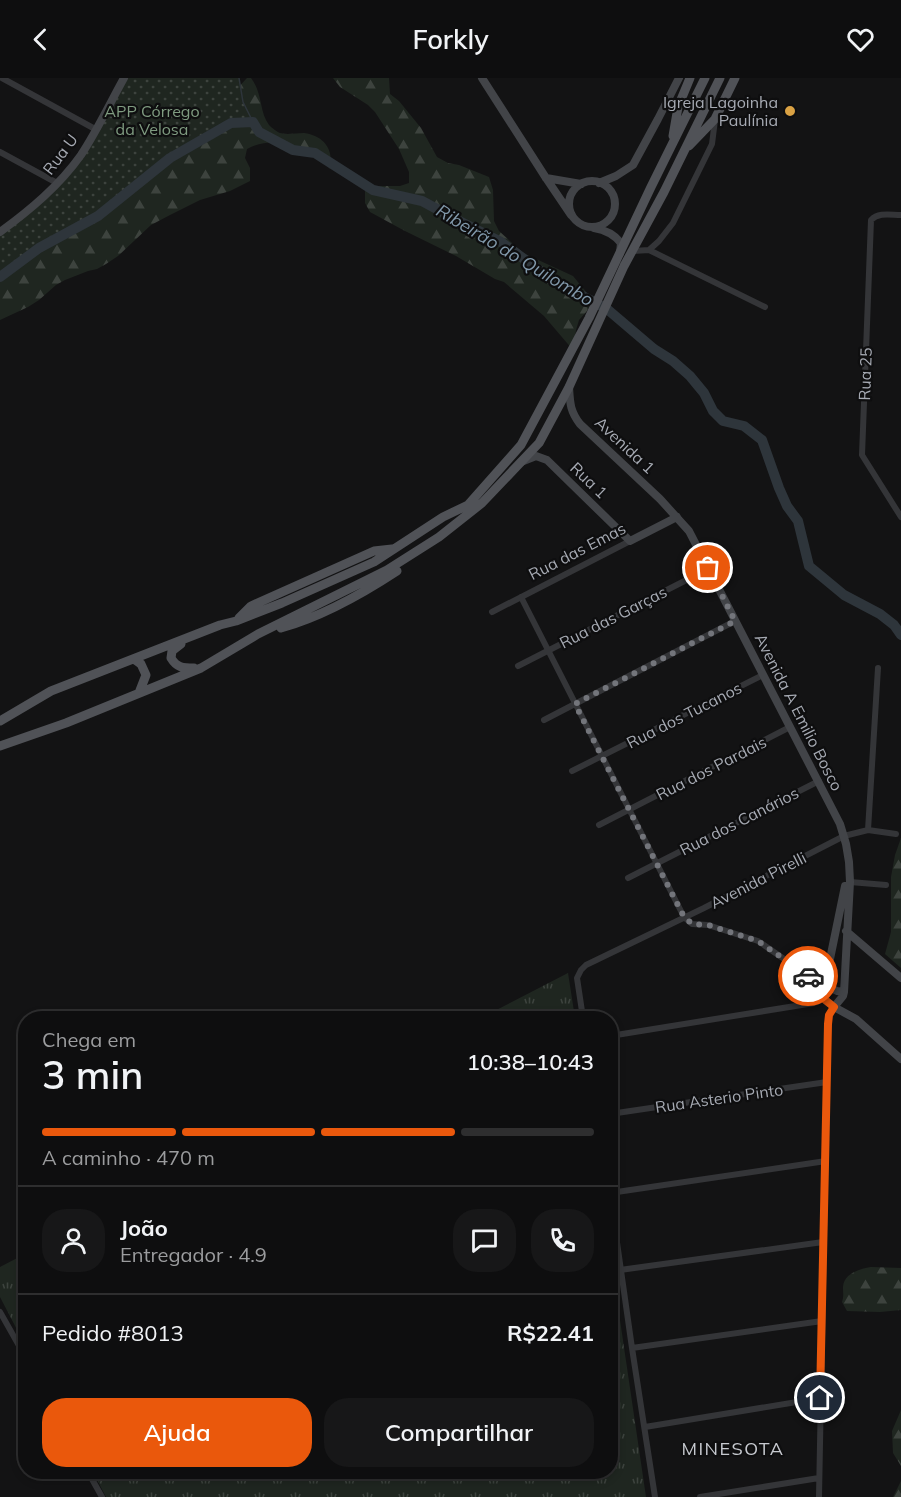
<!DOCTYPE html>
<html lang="pt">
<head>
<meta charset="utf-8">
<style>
	:root { --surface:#0e0e0f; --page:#171718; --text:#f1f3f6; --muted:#9b9c9e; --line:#2e2e2f; --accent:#ea580c }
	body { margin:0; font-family:Mulish,sans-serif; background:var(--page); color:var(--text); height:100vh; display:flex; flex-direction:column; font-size:22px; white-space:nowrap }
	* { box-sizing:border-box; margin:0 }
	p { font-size:20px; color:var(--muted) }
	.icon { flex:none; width:33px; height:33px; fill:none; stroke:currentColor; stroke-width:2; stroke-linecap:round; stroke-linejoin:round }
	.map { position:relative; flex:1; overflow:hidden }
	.drawer { position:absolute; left:18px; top:933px; width:600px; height:468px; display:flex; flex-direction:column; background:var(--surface); border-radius:24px; box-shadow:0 3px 9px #0003,0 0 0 2px var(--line) }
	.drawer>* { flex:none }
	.pin { position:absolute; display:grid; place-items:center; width:51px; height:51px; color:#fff; margin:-26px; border:3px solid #fff; border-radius:50%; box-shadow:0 2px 6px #0007 }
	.courier { position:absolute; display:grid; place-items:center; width:60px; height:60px; margin:-30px; border:4px solid #ea580c; border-radius:50%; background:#fff; color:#222; box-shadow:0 2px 8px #0007 }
	.headline em { font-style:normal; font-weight:600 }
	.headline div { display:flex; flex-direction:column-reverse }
	.headline { display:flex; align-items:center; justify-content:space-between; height:102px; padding:0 24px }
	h1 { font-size:39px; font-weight:600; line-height:45px }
	.bar { display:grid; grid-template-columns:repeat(4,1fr); gap:9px 6px; align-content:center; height:72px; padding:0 24px }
	.bar i { height:8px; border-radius:4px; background:var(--line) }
	.bar .selected { background:var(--accent) }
	.bar p { grid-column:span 4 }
	.line { display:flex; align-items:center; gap:15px; padding:0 24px; border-top:2px solid var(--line) }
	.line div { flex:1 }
	.round { display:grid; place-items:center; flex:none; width:63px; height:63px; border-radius:24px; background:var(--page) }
	.action { display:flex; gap:12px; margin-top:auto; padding:12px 24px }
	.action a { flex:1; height:69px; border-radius:24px; background:var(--accent); color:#fff; font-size:24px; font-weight:600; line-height:69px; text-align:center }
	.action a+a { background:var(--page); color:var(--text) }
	header { display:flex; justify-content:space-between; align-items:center; height:78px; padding:0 24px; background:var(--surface); font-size:27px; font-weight:600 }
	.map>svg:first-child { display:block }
</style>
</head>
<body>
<header><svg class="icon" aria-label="back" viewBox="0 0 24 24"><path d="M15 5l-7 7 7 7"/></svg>Forkly<svg class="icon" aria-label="heart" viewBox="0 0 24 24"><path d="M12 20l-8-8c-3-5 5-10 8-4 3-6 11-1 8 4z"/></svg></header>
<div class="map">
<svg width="901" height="1419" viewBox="0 0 901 1419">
	<defs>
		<pattern id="grass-tufts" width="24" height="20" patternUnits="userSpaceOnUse" patternTransform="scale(1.5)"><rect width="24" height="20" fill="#1f2620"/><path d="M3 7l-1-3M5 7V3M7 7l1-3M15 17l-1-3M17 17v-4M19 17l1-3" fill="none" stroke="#3d433e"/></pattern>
		<pattern id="forest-firs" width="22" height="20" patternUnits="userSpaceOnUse" patternTransform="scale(1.5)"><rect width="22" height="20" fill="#1f2620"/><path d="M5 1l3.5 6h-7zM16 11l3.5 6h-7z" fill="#3d433e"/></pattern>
		<pattern id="park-dots" width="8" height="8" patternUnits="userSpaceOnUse" patternTransform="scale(1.5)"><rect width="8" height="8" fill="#1f2620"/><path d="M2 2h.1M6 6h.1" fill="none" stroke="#3d433e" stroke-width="1.8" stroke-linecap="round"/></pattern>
	</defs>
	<rect width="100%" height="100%" fill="#131314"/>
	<path fill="url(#grass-tufts)" d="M 568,895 L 575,940 L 481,940 Z
		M 25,1176 L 25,1267 L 0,1219 L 0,1189 Z
		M 611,1181 L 646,1419 L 106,1419 L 93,1394 L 610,1394 Z"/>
	<path fill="url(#forest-firs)" d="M 247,0 L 251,0 C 263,16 259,34 269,47 C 272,50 277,54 280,55 C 288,57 296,55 304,55 C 324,58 334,71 330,91 C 322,81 318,80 307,75 C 302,73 298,69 294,68 C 278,62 262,63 247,71 L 245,80 L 250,90 L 250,103 L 230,113 L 200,122 L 170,137 L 151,147 L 118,178 L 106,186 L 97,191 L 88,193 L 65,202 L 56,207 L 39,222 L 28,229 L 0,242 L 0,166 L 235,13 Z
		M 333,0 L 389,0 L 390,16 L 399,23 L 421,50 L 437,79 L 448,85 L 459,87 L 489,99 L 493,112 L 494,143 L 499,153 L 523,175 L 573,198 L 587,215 L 591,224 L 587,233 L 579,242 L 576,252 L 573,272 L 544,238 L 504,204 L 495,201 L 456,178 L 405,153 L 370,134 L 365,125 L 365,113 L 374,108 L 400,108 L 409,105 L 409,94 L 399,71 L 375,34 L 368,27 L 340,9 Z
		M 901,760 L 901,890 L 885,876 L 891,854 L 891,799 L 895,777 Z
		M 871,1189 L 901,1190 L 901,1232 L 880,1234 L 847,1233 L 842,1224 C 844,1218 843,1215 843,1209 C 844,1195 860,1191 871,1189 Z
		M 901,1332 L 901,1419 L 893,1419 L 901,1403 L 901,1388 L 893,1375 L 892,1353 Z"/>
	<path fill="url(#park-dots)" d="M 127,0 L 239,0 L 243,24 L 253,44 L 231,45 L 170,80 L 98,138 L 39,170 L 0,199 L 0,156 L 61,106 Z"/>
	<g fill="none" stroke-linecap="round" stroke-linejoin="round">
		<path stroke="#2e353b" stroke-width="1.5" d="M 239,0 L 243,24 L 253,44"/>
		<path stroke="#2e353b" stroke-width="10" d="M 0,199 L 39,170 L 98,138 L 170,80 L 231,45 L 253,44 L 259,54 L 293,72 L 315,75 L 373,112 L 422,123 L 461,144 L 501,164 L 554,203 L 607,231 L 654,271 L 673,283 L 690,298 L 704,315 L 713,333 L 723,343 L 744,348 L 762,362 L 779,410 L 787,428 L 798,443 L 809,488 L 844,517 L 880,536 L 894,547 L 901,557"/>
		<path stroke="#343538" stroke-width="6" d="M 2,0 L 95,51
			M 0,74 L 57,105
			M 901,137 C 890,137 879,134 871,142 L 862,377 L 901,439
			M 649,172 L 765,229
			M 633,173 L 649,172 L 659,163 L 673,145 L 712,66 L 715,42
			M 521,519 L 684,839 L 692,846 L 708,847 L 758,863 L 810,899 L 825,907
			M 492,534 L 630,463
			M 518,588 L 708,491
			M 544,642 L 735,543
			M 572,693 L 763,597
			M 599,747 L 790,649
			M 868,752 L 878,590
			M 628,800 L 819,703
			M 850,804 L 886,807
			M 583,940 L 577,900 L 581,892 L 586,887 L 704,830 L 844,758 L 868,752 L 896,756
			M 610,958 L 814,925 L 824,921
			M 610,1036 L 827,1004
			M 620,1192 L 823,1164
			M 0,1234 L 26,1280
			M 632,1270 L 822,1243
			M 645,1349 L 821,1320
			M 88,1394 L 102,1419
			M 655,1419 L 632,1270 L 610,1115 L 826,1083
			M 700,1419 L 819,1400
			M 819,1419 L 828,946 L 829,937 L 834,929"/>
		<path stroke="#424448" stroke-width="8" d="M 482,0 L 546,100 L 571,137
			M 546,100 L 581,106
			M569 126a23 23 0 1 1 46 0a23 23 0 1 1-46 0Z
			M 599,105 L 616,98 L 633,87 L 658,41 L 679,0
			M 594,150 C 606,152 614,156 621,165 L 620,175
			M 0,154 C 30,132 59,108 81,77 C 97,53 110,25 124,0
			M 569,309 C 570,325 570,333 580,346 L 660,421 L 689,453 L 840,746 L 846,766 L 849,784 L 850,804 L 844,914 L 843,918 L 834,929
			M 521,384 L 536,378 L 547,382 L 630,463 L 677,439
			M 845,808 L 823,915 L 824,921 L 834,929 L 856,941 L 901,981
			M 846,853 L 901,900
			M 825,907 L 837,913 L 844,914"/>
		<path stroke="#505257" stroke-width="9" d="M 673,58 L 678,29 L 690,0
			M 689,68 L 715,41 L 735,0
			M 239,540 L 251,528 L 374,473 L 392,471
			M 281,550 C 321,539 362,516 397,493
			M 181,566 L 172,573 L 171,580 C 177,590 183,590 194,590
			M 134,581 L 141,586 L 146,597 L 139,615
			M 0,643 L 51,613 L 220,547 L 236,543 L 282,525 L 374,484 L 443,439 L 468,427 L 521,367 L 589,240 L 651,109 L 705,0
			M 0,668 L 66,645 L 201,590 L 258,556 L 387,492 L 439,459 L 482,425 L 539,365 L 569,309 L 624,188 L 664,114 L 720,0"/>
	</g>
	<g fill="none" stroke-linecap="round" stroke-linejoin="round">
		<path stroke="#73757b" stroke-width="6" stroke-dasharray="0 10.8" d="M 708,490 L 735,543 L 575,626 L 684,839 L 692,846 L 708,847 L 758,863 L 808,898"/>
		<path stroke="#ea580c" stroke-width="8" d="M 808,898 L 825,907 L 823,915 L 824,921 L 834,929 L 829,937 L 828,946 L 820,1320"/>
	</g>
	<circle fill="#daa244" stroke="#0e0e0f" stroke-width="2" cx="790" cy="33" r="6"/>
	<g text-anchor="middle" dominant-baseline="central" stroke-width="4.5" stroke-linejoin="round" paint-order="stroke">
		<g font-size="16" fill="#a6aab3" stroke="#0e0e0f" text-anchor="end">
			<text x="778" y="24">Igreja Lagoinha<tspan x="778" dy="18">Paulínia</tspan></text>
		</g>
		<g font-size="16" fill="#7f9b80" stroke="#0e0e0f">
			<text x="152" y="33">APP Córrego<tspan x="152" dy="18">da Velosa</tspan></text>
		</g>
		<g font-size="16" fill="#a6aab3" stroke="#0e0e0f">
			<text transform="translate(60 76) rotate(-53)">Rua U</text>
			<text transform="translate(865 296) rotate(-88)">Rua 25</text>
			<text transform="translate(625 367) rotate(43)">Avenida 1</text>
			<text transform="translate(589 402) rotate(44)">Rua 1</text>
			<text transform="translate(577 473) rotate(-27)">Rua das Emas</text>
			<text transform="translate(613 539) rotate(-27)">Rua das Garças</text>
			<text transform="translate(799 634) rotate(63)">Avenida A Emilio Bosco</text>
			<text transform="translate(684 637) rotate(-27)">Rua dos Tucanos</text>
			<text transform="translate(711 690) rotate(-27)">Rua dos Pardais</text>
			<text transform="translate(739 743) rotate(-27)">Rua dos Canários</text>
			<text transform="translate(758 802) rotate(-27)">Avenida Pirelli</text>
			<text transform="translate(719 1020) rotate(-8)">Rua Asterio Pinto</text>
		</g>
		<g font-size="18" font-style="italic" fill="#8198aa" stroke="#0e0e0f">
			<text transform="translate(515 177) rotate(31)">Ribeirão do Quilombo</text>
		</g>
		<g font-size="18" letter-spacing="1.5" fill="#c6c9cf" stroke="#0e0e0f">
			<text x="733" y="1370">MINESOTA</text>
		</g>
	</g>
</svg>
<div class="pin" style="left:708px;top:490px;background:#ea580c"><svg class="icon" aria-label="bag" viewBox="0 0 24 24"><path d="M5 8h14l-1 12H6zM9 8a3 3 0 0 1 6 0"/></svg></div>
<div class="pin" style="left:820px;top:1320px;background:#1f2937"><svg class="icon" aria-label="home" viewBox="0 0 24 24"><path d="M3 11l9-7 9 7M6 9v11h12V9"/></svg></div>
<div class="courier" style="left:808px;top:898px"><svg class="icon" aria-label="car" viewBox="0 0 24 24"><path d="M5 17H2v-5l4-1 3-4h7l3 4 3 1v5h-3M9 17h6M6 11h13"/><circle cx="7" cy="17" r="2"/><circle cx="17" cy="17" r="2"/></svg></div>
<section class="drawer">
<div class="headline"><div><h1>3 min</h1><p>Chega em</p></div><em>10:38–10:43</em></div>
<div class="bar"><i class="selected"></i><i class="selected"></i><i class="selected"></i><i></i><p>A caminho · 470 m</p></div>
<div class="line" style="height:108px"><a class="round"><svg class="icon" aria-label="person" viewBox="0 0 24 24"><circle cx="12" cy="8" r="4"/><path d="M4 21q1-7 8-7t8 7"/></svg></a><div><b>João</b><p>Entregador · 4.9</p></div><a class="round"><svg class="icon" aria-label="chat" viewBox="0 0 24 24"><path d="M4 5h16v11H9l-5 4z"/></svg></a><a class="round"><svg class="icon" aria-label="phone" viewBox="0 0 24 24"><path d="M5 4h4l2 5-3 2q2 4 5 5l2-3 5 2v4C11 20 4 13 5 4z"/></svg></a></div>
<div class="line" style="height:78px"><div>Pedido #8013</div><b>R$22.41</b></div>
<div class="action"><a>Ajuda</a><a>Compartilhar</a></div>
</section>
</div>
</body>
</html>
